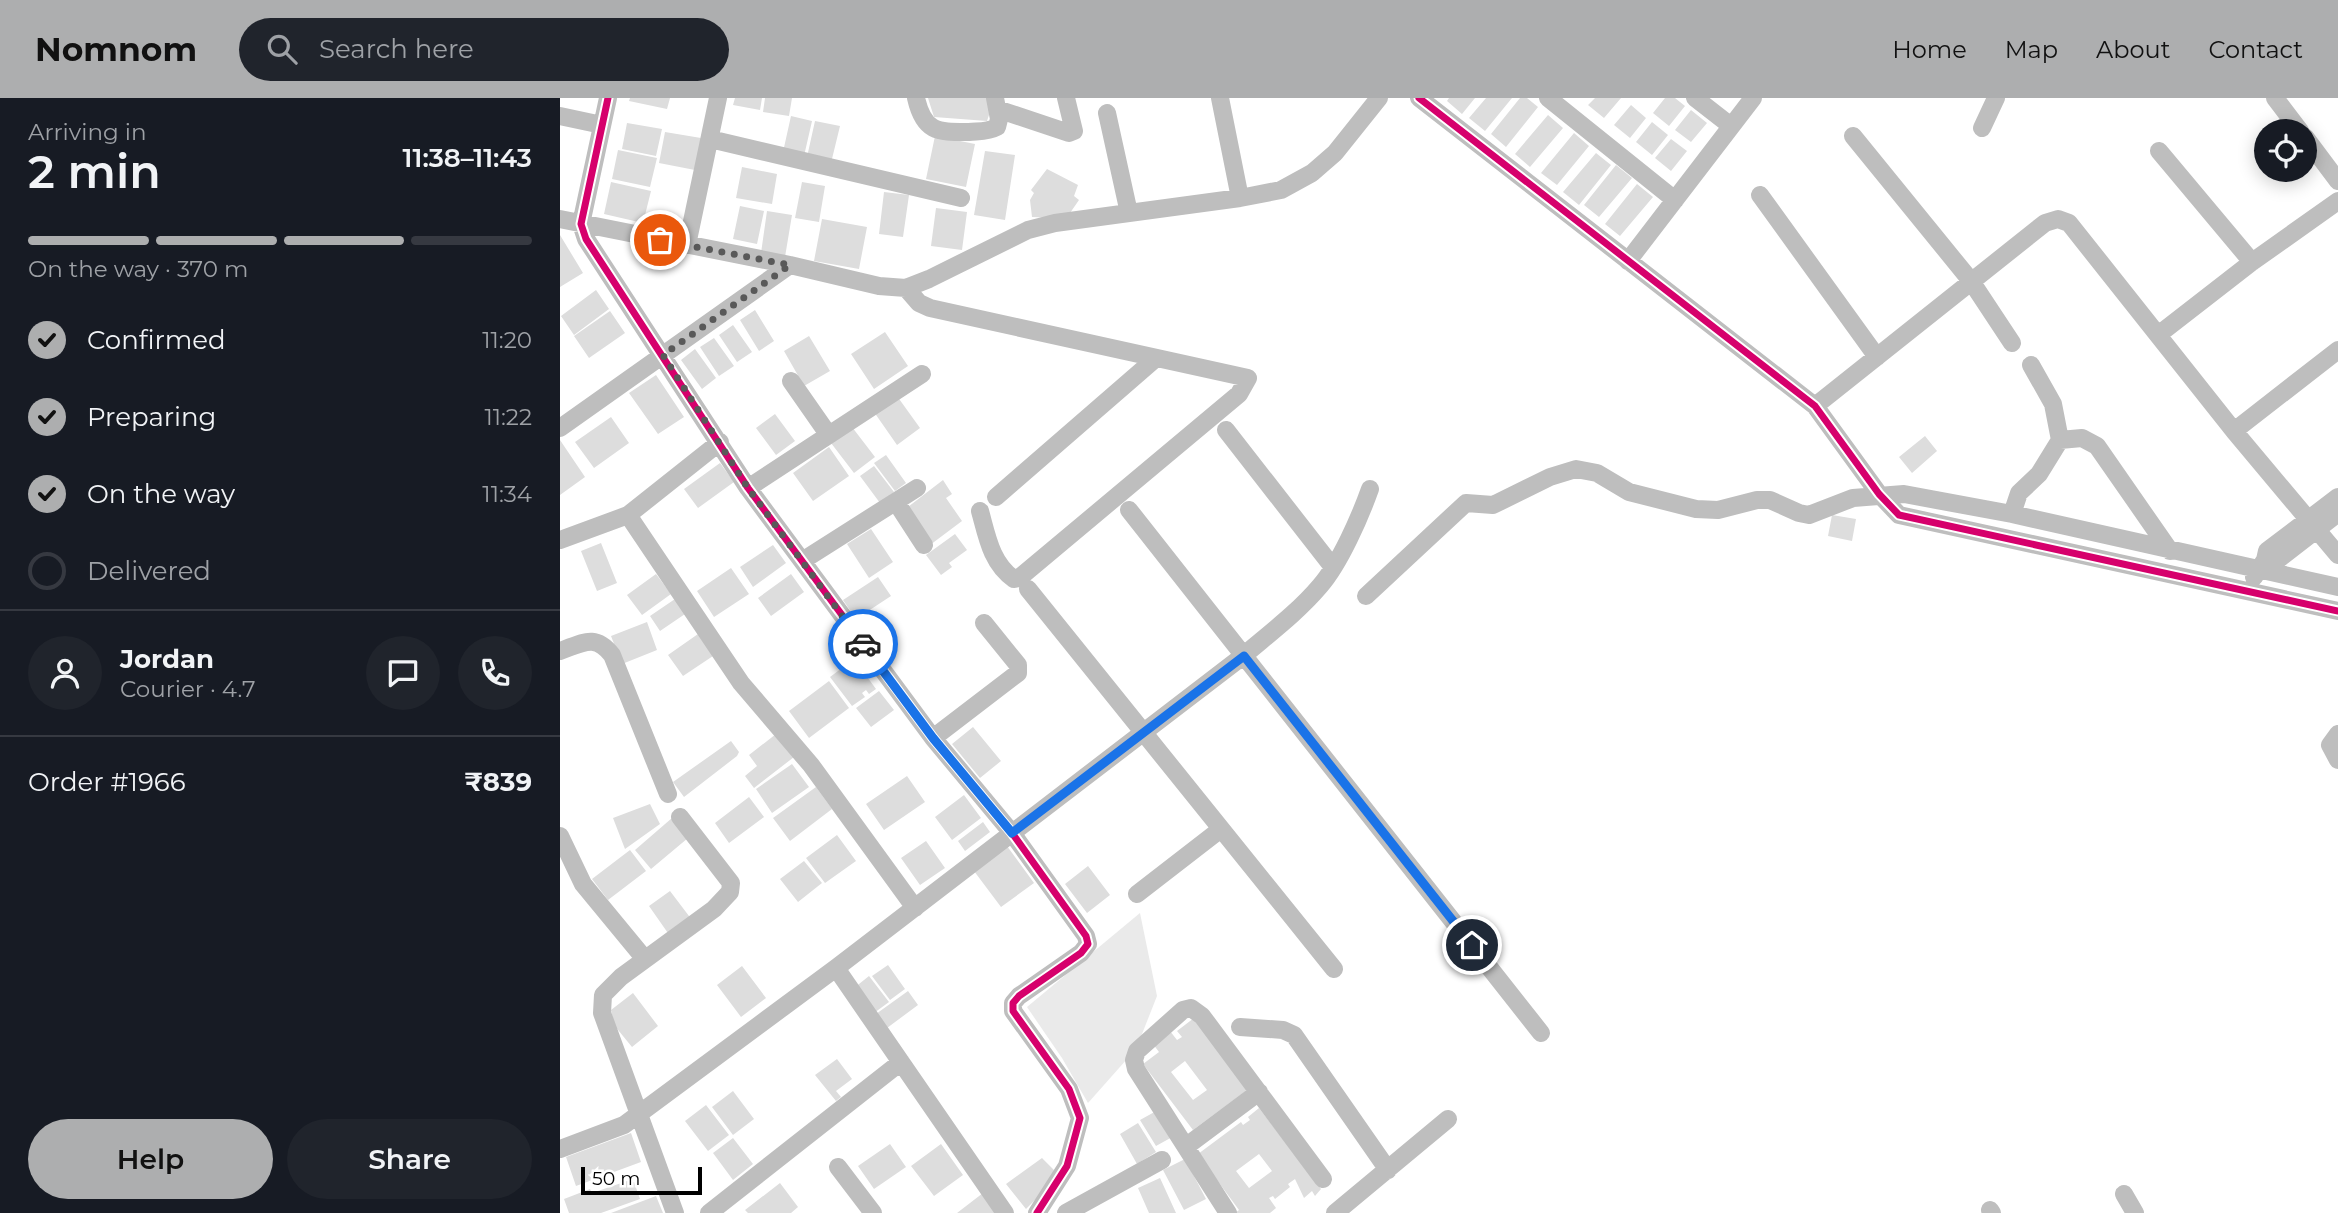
<!DOCTYPE html>
<html lang="en">
<head>
<meta charset="utf-8">
<style>
	:root { --surface:#171b24; --page:#20242c; --text:#f1f3f6; --muted:#9ea1a6; --line:#363941; --accent:#adaeaf }
	body { margin:0; font-family:Montserrat,sans-serif; background:var(--page); color:var(--text); height:100vh; display:flex; flex-direction:column; font-size:26px; white-space:nowrap }
	* { box-sizing:border-box; margin:0 }
	p { font-size:23px; color:var(--muted) }
	.icon { flex:none; width:38px; height:38px; fill:none; stroke:currentColor; stroke-width:2; stroke-linecap:round; stroke-linejoin:round }
	.map { position:relative; flex:1; overflow:hidden }
	.side { display:flex; flex-direction:column; background:var(--surface); width:560px }
	.side>* { flex:none }
	.controls { position:absolute; left:1694px; top:21px; display:grid; gap:14px }
	.controls a { display:grid; place-items:center; width:63px; height:63px; border-radius:50%; background:var(--surface); box-shadow:0 4px 18px #0003; font-size:35px }
	.scale { position:absolute; left:21px; bottom:18px; width:121px; box-sizing:border-box; padding-left:7px; border:4px solid #000; border-top:0; font-size:19px; line-height:24px; white-space:nowrap; color:#000; -webkit-text-stroke:5px #fff; paint-order:stroke }
	.pin { position:absolute; display:grid; place-items:center; width:60px; height:60px; color:#fff; margin:-30px; border:4px solid #fff; border-radius:50%; box-shadow:0 2px 7px #0007 }
	.courier { position:absolute; display:grid; place-items:center; width:70px; height:70px; margin:-35px; border:5px solid #1a73e8; border-radius:50%; background:#fff; color:#222; box-shadow:0 2px 9px #0007 }
	.head em { font-style:normal; font-weight:600 }
	.head div { display:flex; flex-direction:column-reverse }
	.head { display:flex; align-items:center; justify-content:space-between; height:119px; padding:0 28px }
	h1 { font-size:46px; font-weight:600; line-height:52px }
	.bar { display:grid; grid-template-columns:repeat(4,1fr); gap:10px 7px; align-content:center; height:84px; padding:0 28px }
	.bar i { height:9px; border-radius:5px; background:var(--line) }
	.bar .selected { background:var(--accent) }
	.bar p { grid-column:span 4 }
	.line { display:flex; align-items:center; gap:18px; padding:0 28px; border-top:2px solid var(--line) }
	.line div { flex:1 }
	.round { display:grid; place-items:center; flex:none; width:74px; height:74px; border-radius:37px; background:var(--page) }
	ol { padding:0 28px; list-style:none }
	li { display:flex; align-items:center; gap:21px; height:77px }
	li p { margin-inline-start:auto }
	li .icon { padding:7px; border-radius:50%; background:var(--accent); color:#111; stroke-width:4 }
	li:last-child { color:var(--muted) }
	li i { width:38px; height:38px; border:4px solid var(--line); border-radius:50% }
	.cta { display:flex; gap:14px; margin-top:auto; padding:14px 28px }
	.cta a { flex:1; height:80px; border-radius:42px; background:var(--accent); color:#111; font-size:28px; font-weight:600; line-height:80px; text-align:center }
	.cta a+a { background:var(--page); color:var(--text) }
	header { display:flex; align-items:center; gap:42px; box-sizing:border-box; height:98px; padding:0 35px; background:var(--accent); color:#111 }
	header strong { font-size:33px }
	nav { display:flex; gap:38px; margin-inline-start:auto; font-size:24px }
	.search { width:490px; height:63px; background:var(--page); display:flex; align-items:center; gap:18px; box-sizing:border-box; padding:0 24px; border-radius:38px; color:var(--muted); font-size:26px }
	main { display:flex; flex:1; min-height:0 }
	.map>svg:first-child { display:block }
</style>
</head>
<body>
<header>
<strong>Nomnom</strong>
<div class="search"><svg class="icon" aria-label="search" viewBox="0 0 24 24"><circle cx="10" cy="10" r="6"/><path d="M15 15l6 6"/></svg>Search here</div>
<nav><a>Home</a><a>Map</a><a>About</a><a>Contact</a></nav>
</header>
<main>
<section class="side">
<div class="head"><div><h1>2 min</h1><p>Arriving in</p></div><em>11:38–11:43</em></div>
<div class="bar"><i class="selected"></i><i class="selected"></i><i class="selected"></i><i></i><p>On the way · 370 m</p></div>
<ol>
<li><svg class="icon" aria-label="check" viewBox="0 0 24 24"><path d="M5 12l5 5 9-10"/></svg>Confirmed<p>11:20</p></li>
<li><svg class="icon" aria-label="check" viewBox="0 0 24 24"><path d="M5 12l5 5 9-10"/></svg>Preparing<p>11:22</p></li>
<li><svg class="icon" aria-label="check" viewBox="0 0 24 24"><path d="M5 12l5 5 9-10"/></svg>On the way<p>11:34</p></li>
<li><i></i>Delivered</li>
</ol>
<div class="line" style="height:126px"><a class="round"><svg class="icon" aria-label="person" viewBox="0 0 24 24"><circle cx="12" cy="8" r="4"/><path d="M4 21q1-7 8-7t8 7"/></svg></a><div><b>Jordan</b><p>Courier · 4.7</p></div><a class="round"><svg class="icon" aria-label="chat" viewBox="0 0 24 24"><path d="M4 5h16v11H9l-5 4z"/></svg></a><a class="round"><svg class="icon" aria-label="phone" viewBox="0 0 24 24"><path d="M5 4h4l2 5-3 2q2 4 5 5l2-3 5 2v4C11 20 4 13 5 4z"/></svg></a></div>
<div class="line" style="height:91px"><div>Order #1966</div><b>₹839</b></div>
<div class="cta"><a>Help</a><a>Share</a></div>
</section>
<div class="map">
<svg width="1778" height="1115" viewBox="0 0 1778 1115">
	<rect width="100%" height="100%" fill="#fff"/>
	<path fill="#eaeaea" d="M 580,815 L 597,898 L 582,936 L 567,961 L 528,1005 L 502,960 L 467,909 Z"/>
	<path fill="#ddd" fill-rule="evenodd" d="M 70,0 L 110,0 L 107,11 L 69,3 Z
		M 175,0 L 202,0 L 200,12 L 173,7 Z
		M 205,0 L 232,0 L 229,18 L 203,14 Z
		M 368,0 L 431,0 L 434,18 L 429,17 L 427,23 L 374,19 Z
		M 889,0 L 915,0 L 902,16 L 887,3 Z
		M 926,0 L 952,0 L 925,33 L 909,20 Z
		M 960,0 L 967,0 L 978,9 L 946,49 L 931,36 Z
		M 1035,0 L 1061,0 L 1044,20 L 1028,7 Z
		M 1105,0 L 1115,0 L 1125,8 L 1109,28 L 1093,15 Z
		M 1071,7 L 1086,20 L 1070,40 L 1054,27 Z
		M 1131,12 L 1147,25 L 1131,44 L 1115,32 Z
		M 988,17 L 1003,30 L 970,69 L 955,56 Z
		M 231,18 L 252,23 L 244,58 L 223,54 Z
		M 255,23 L 280,28 L 271,65 L 247,59 Z
		M 1092,24 L 1108,37 L 1092,57 L 1076,44 Z
		M 67,25 L 102,31 L 96,58 L 62,51 Z
		M 105,34 L 141,40 L 135,72 L 99,65 Z
		M 1014,35 L 1029,48 L 997,87 L 981,75 Z
		M 375,38 L 415,46 L 406,89 L 366,81 Z
		M 1111,41 L 1127,53 L 1111,73 L 1095,60 Z
		M 58,52 L 97,60 L 90,89 L 52,81 Z
		M 425,53 L 455,57 L 445,122 L 414,117 Z
		M 1036,55 L 1051,67 L 1019,107 L 1003,94 Z
		M 1056,67 L 1072,80 L 1039,119 L 1024,107 Z
		M 182,69 L 217,76 L 212,106 L 176,100 Z
		M 487,71 L 518,87 L 514,98 L 519,102 L 510,115 L 497,120 L 472,119 L 470,102 L 474,95 L 471,92 Z
		M 51,84 L 91,93 L 83,125 L 44,116 Z
		M 242,84 L 265,88 L 259,124 L 235,120 Z
		M 1077,86 L 1093,99 L 1060,138 L 1045,126 Z
		M 324,94 L 349,97 L 343,139 L 319,136 Z
		M 180,108 L 204,113 L 197,146 L 173,141 Z
		M 376,110 L 407,114 L 402,152 L 371,148 Z
		M 207,113 L 232,117 L 225,159 L 201,155 Z
		M 262,121 L 307,129 L 299,171 L 254,163 Z
		M 0,137 L 23,175 L 0,189 Z
		M 36,192 L 49,211 L 14,237 L 1,218 Z
		M 195,212 L 214,243 L 199,253 L 180,222 Z
		M 50,213 L 65,235 L 29,260 L 14,238 Z
		M 173,227 L 192,254 L 177,264 L 159,237 Z
		M 325,234 L 348,268 L 314,291 L 291,256 Z
		M 249,238 L 270,273 L 244,288 L 224,253 Z
		M 154,240 L 174,268 L 159,278 L 140,249 Z
		M 135,251 L 156,280 L 142,291 L 121,262 Z
		M 96,277 L 124,319 L 98,336 L 69,295 Z
		M 337,298 L 360,330 L 337,347 L 314,314 Z
		M 215,316 L 235,343 L 216,357 L 196,330 Z
		M 51,319 L 69,345 L 34,370 L 15,344 Z
		M 292,329 L 315,359 L 294,375 L 271,345 Z
		M 1365,338 L 1377,353 L 1352,375 L 1339,359 Z
		M 0,342 L 25,379 L 0,397 Z
		M 269,349 L 289,378 L 253,403 L 233,375 Z
		M 326,357 L 346,385 L 335,393 L 314,365 Z
		M 160,365 L 174,384 L 138,410 L 124,391 Z
		M 314,368 L 334,394 L 320,405 L 300,378 Z
		M 383,382 L 392,396 L 386,400 L 402,423 L 370,447 L 344,412 Z
		M 1272,417 L 1296,421 L 1292,443 L 1268,438 Z
		M 311,431 L 333,464 L 309,480 L 287,446 Z
		M 395,436 L 407,452 L 389,465 L 392,469 L 381,477 L 366,457 Z
		M 41,445 L 57,485 L 37,493 L 21,453 Z
		M 213,447 L 226,465 L 193,489 L 180,469 Z
		M 171,470 L 189,496 L 154,519 L 137,493 Z
		M 96,476 L 111,496 L 82,517 L 67,497 Z
		M 231,476 L 244,494 L 211,518 L 198,500 Z
		M 318,479 L 331,498 L 296,521 L 283,502 Z
		M 115,501 L 125,516 L 100,533 L 90,518 Z
		M 87,524 L 97,552 L 62,566 L 51,538 Z
		M 138,536 L 153,558 L 123,578 L 108,557 Z
		M 294,561 L 316,591 L 309,596 L 306,592 L 302,595 L 305,599 L 292,608 L 270,579 Z
		M 269,583 L 289,610 L 249,640 L 229,613 Z
		M 319,593 L 334,612 L 311,629 L 296,610 Z
		M 413,629 L 441,663 L 420,680 L 392,646 Z
		M 216,636 L 234,659 L 194,690 L 185,678 L 197,668 L 189,657 Z
		M 171,643 L 179,654 L 177,658 L 124,699 L 113,684 Z
		M 232,666 L 249,689 L 212,715 L 196,691 Z
		M 347,678 L 365,704 L 324,732 L 306,706 Z
		M 256,689 L 272,711 L 230,743 L 213,720 Z
		M 404,697 L 421,720 L 392,742 L 375,719 Z
		M 189,699 L 204,719 L 169,745 L 155,725 Z
		M 90,706 L 100,726 L 65,751 L 53,720 Z
		M 112,720 L 128,740 L 91,771 L 75,752 Z
		M 423,724 L 430,734 L 405,753 L 398,743 Z
		M 277,737 L 296,763 L 265,785 L 246,760 Z
		M 366,743 L 385,770 L 360,787 L 341,760 Z
		M 447,748 L 474,785 L 441,809 L 414,773 Z
		M 70,752 L 86,773 L 48,802 L 32,781 Z
		M 244,763 L 262,785 L 238,804 L 220,781 Z
		M 528,768 L 550,797 L 527,815 L 505,786 Z
		M 110,793 L 132,822 L 110,838 L 89,808 Z
		M 328,867 L 345,891 L 330,902 L 312,878 Z
		M 182,868 L 206,900 L 181,919 L 157,887 Z
		M 309,878 L 329,904 L 314,915 L 294,890 Z
		M 348,893 L 358,907 L 327,930 L 316,916 Z
		M 73,895 L 98,928 L 72,949 L 54,927 L 51,912 Z
		M 634,920 L 687,992 L 633,1032 L 583,966 L 599,954 L 593,946 L 610,933 L 617,942 L 622,939 L 617,933 ZM 625,963 L 647,992 L 633,1002 L 611,974 Z
		M 277,961 L 292,981 L 276,993 L 281,999 L 276,1003 L 255,977 Z
		M 173,993 L 194,1021 L 173,1037 L 152,1009 Z
		M 146,1007 L 169,1037 L 148,1053 L 125,1023 Z
		M 699,1010 L 761,1091 L 755,1098 L 752,1093 L 744,1100 L 735,1081 L 728,1086 L 730,1089 L 715,1101 L 713,1098 L 709,1100 L 716,1110 L 710,1115 L 675,1115 L 679,1112 L 638,1056 L 681,1024 L 683,1027 L 690,1022 L 688,1019 ZM 699,1056 L 712,1073 L 689,1090 L 676,1073 Z
		M 598,1012 L 614,1038 L 596,1048 L 580,1022 Z
		M 578,1025 L 596,1054 L 577,1066 L 560,1036 Z
		M 71,1035 L 81,1064 L 16,1088 L 6,1059 Z
		M 173,1040 L 193,1066 L 173,1082 L 153,1055 Z
		M 330,1046 L 346,1069 L 314,1091 L 298,1068 Z
		M 381,1046 L 403,1077 L 374,1098 L 351,1068 Z
		M 482,1060 L 494,1072 L 486,1091 L 466,1111 L 446,1086 Z
		M 625,1061 L 646,1101 L 624,1112 L 603,1072 Z
		M 600,1080 L 616,1115 L 589,1115 L 578,1090 Z
		M 73,1081 L 80,1101 L 41,1115 L 9,1115 L 4,1101 L 30,1091 L 32,1095 Z
		M 220,1085 L 238,1109 L 231,1115 L 188,1115 L 185,1112 Z
		M 423,1095 L 438,1115 L 397,1115 Z
		M 96,1098 L 103,1115 L 51,1115 Z"/>
	<g fill="none" stroke-linecap="round" stroke-linejoin="round">
		<path stroke="#bebebe" stroke-width="18" d="M 48,0 L 21,126 L 26,141 L 188,390 L 373,640 L 452,735 L 526,838 L 528,846 L 521,855 L 459,898 L 453,905 L 453,913 L 509,991 L 520,1020 L 507,1068 L 477,1115
			M 356,0 C 364,35 378,34 409,34 C 419,33 428,34 437,29 L 439,21 L 435,0
			M 660,0 L 680,100
			M 859,0 L 1255,308 L 1319,396 L 1339,417 L 1778,513
			M 988,0 L 1115,102
			M 1135,0 L 1171,28
			M 1715,0 L 1740,33
			M 437,11 L 509,35 L 514,33 L 506,0
			M 547,15 L 569,115
			M 0,18 L 42,27
			M 1422,30 L 1436,0
			M 1293,38 L 1411,183 L 1452,245
			M 1745,39 L 1778,83
			M 150,41 L 401,100
			M 1599,53 L 1692,164
			M 1200,97 L 1317,259
			M 0,121 L 230,167 L 319,188 L 346,190 L 369,181 L 468,132 L 495,125 L 680,100 L 721,92 L 752,75 L 775,55 L 819,0
			M 127,147 L 158,0
			M 1068,163 L 1193,0
			M 346,190 L 359,205 L 370,210 L 688,280 L 679,296 L 459,480 L 454,481 C 431,465 427,438 420,413
			M 1598,237 L 1692,164 L 1778,103
			M 231,283 L 268,336
			M 1255,308 L 1485,125 L 1498,121 L 1509,125 L 1674,333 L 1778,457
			M 0,330 L 230,167
			M 666,332 L 772,468
			M 1674,333 L 1778,252
			M 1500,342 L 1522,340 L 1537,348 L 1610,453
			M 188,390 L 362,276
			M 436,399 L 595,261
			M 336,404 L 364,447
			M 569,412 L 981,935
			M 1452,416 L 1459,395 L 1479,376 L 1500,342 L 1493,306 L 1471,267
			M 68,417 L 181,585 L 251,667 L 355,810
			M 0,442 L 68,417 L 160,344
			M 1705,462 L 1715,464 L 1778,415
			M 242,463 L 357,390
			M 1694,479 L 1705,462 L 1707,453 L 1778,399
			M 468,491 L 774,871
			M 806,498 L 906,405 L 933,407 L 990,379 L 1016,371 L 1037,375 L 1069,394 L 1136,411 L 1158,412 L 1197,402 L 1210,402 L 1239,415 L 1249,417 L 1293,400 L 1344,396 L 1452,416 L 1778,489
			M 0,553 C 23,545 35,535 52,557 L 108,696
			M 1778,636 L 1770,647 L 1778,662
			M 373,640 L 458,575 L 458,567 L 424,525
			M 0,738 L 23,786 L 84,860
			M 577,796 L 661,731
			M 276,870 L 445,1115
			M 680,929 L 723,932 L 734,937 L 828,1072
			M 628,1047 L 699,994
			M 0,1051 L 64,1027 L 276,870 L 683,558 C 710,535 738,514 760,488 C 780,465 800,419 810,391
			M 278,1069 L 313,1115
			M 1564,1096 L 1575,1115
			M 1430,1112 L 1432,1115
			M 115,1115 L 42,915 L 43,897 L 61,879 L 154,811 L 170,794 L 171,785 L 120,719
			M 149,1115 L 341,964
			M 506,1115 L 602,1062
			M 668,1115 L 576,971 L 574,962 L 577,953 L 623,912 L 631,910 L 642,918 L 763,1081
			M 775,1115 L 888,1021"/>
		<g stroke="#fff" stroke-width="11">
			<path id="cycleway" d="M 48,0 L 21,126 L 26,141 L 188,390 L 373,640 L 452,735 L 526,838 L 528,846 L 521,855 L 459,898 L 453,905 L 453,913 L 509,991 L 520,1020 L 507,1068 L 477,1115
				M 859,0 L 1255,308 L 1319,396 L 1339,417 L 1778,513"/>
		</g>
		<use href="#cycleway" stroke="#d6006c" stroke-width="7"/>
	</g>
	<g fill="none" stroke-linecap="round" stroke-linejoin="round">
		<path stroke="#595959" stroke-width="7" stroke-dasharray="0 12.6" d="M 100,142 L 230,167 L 103,257 L 188,390 L 303,546"/>
		<path stroke="#1a73e8" stroke-width="9" d="M 303,546 L 373,640 L 452,735 L 684,558 L 912,847"/>
	</g>
</svg>
<div class="controls">
<a><svg class="icon" aria-label="locate" viewBox="0 0 24 24"><circle cx="12" cy="12" r="6"/><path d="M12 2v4M12 18v4M2 12h4M18 12h4"/></svg></a>
</div>
<div class="scale">50 m</div>
<div class="pin" style="left:100px;top:142px;background:#ea580c"><svg class="icon" aria-label="bag" viewBox="0 0 24 24"><path d="M5 8h14l-1 12H6zM9 8a3 3 0 0 1 6 0"/></svg></div>
<div class="pin" style="left:912px;top:847px;background:#1f2937"><svg class="icon" aria-label="home" viewBox="0 0 24 24"><path d="M3 11l9-7 9 7M6 9v11h12V9"/></svg></div>
<div class="courier" style="left:303px;top:546px"><svg class="icon" aria-label="car" viewBox="0 0 24 24"><path d="M5 17H2v-5l4-1 3-4h7l3 4 3 1v5h-3M9 17h6M6 11h13"/><circle cx="7" cy="17" r="2"/><circle cx="17" cy="17" r="2"/></svg></div>
</div>
</main>
</body>
</html>
